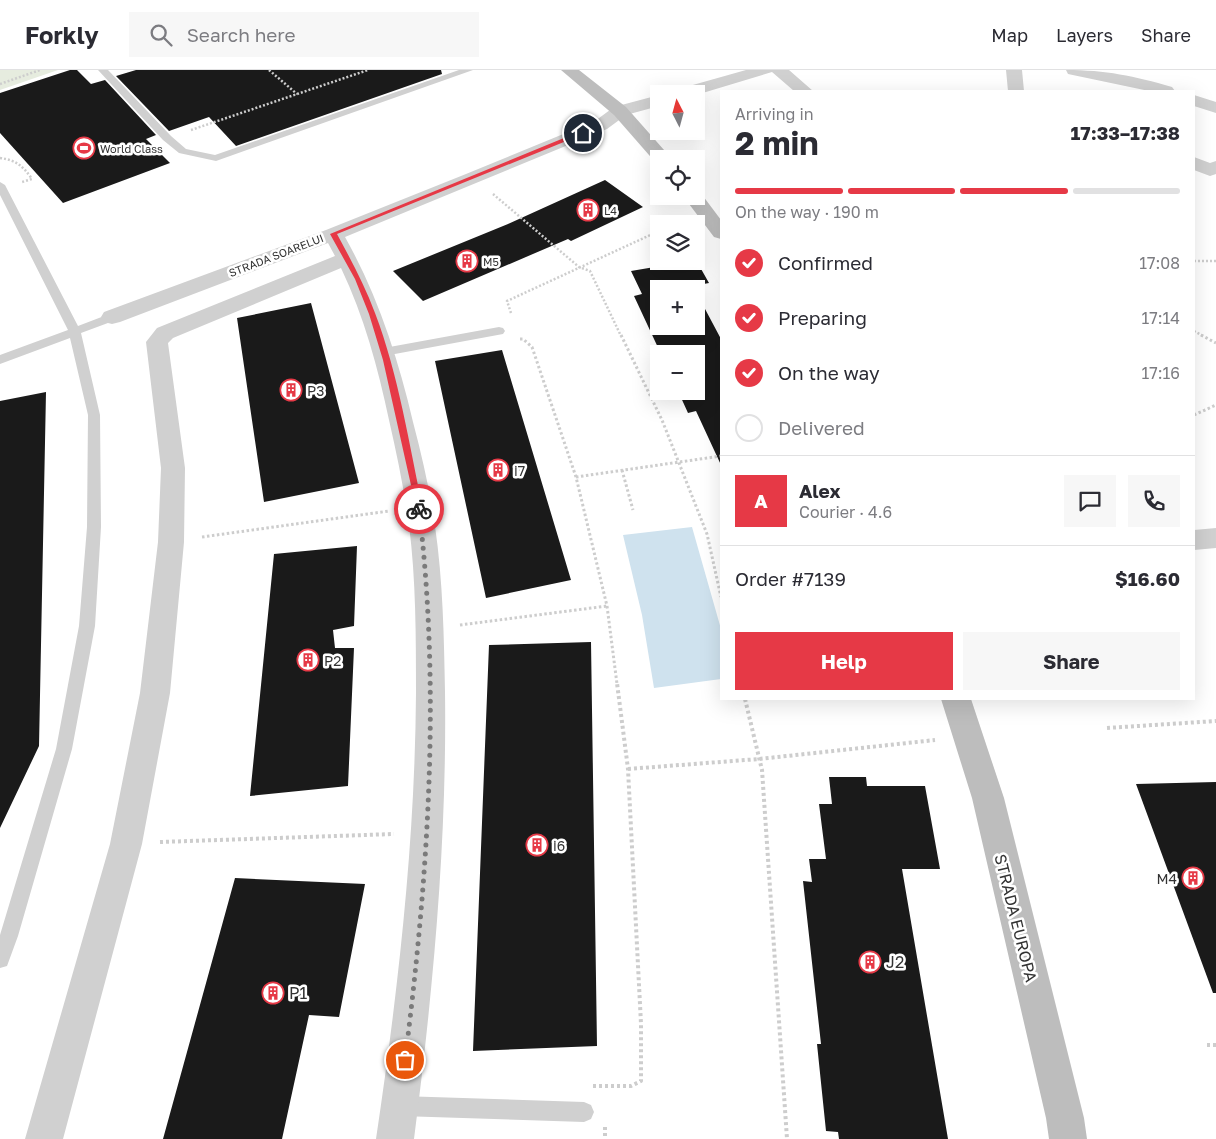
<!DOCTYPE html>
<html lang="en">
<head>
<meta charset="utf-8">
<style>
	:root { --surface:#fff; --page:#f7f7f7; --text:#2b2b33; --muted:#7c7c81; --line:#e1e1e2; --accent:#e63946 }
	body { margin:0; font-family:"Golos Text",sans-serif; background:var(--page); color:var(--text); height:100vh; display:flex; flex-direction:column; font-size:19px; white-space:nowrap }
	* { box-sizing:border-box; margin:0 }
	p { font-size:16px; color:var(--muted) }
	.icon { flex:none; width:28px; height:28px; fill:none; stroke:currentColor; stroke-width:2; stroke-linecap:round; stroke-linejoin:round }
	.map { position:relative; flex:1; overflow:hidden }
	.panel { position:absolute; left:720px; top:20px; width:475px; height:610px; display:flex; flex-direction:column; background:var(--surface); border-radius:0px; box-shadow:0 5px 20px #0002 }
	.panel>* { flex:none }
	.needle { width:32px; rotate:354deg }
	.buttons { position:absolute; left:650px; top:15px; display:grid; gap:10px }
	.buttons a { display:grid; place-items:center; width:55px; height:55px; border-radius:0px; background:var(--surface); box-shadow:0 5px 20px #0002; font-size:25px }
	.pin { position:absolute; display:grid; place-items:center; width:42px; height:42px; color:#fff; margin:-21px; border:2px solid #fff; border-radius:50%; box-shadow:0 1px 5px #0007 }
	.courier { position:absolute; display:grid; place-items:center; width:50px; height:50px; margin:-25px; border:4px solid #e63946; border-radius:50%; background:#fff; color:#222; box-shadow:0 1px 6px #0007 }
	.headline em { font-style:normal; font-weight:700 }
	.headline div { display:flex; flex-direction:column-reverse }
	.headline { display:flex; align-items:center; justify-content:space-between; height:85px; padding:0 15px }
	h1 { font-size:32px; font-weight:700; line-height:38px }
	.bar { display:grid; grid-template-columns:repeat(4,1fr); gap:8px 5px; align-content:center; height:60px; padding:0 15px }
	.bar i { height:6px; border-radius:4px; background:var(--line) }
	.bar .on { background:var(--accent) }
	.bar p { grid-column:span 4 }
	.line { display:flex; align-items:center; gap:12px; padding:0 15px; border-top:1px solid var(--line) }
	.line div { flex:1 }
	.round { display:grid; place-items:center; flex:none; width:52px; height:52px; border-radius:0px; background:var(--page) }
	ol { padding:0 15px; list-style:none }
	li { display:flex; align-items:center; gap:15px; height:55px }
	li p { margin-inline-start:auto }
	li .icon { padding:5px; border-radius:50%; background:var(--accent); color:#fff; stroke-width:4 }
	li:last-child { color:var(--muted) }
	li i { width:28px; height:28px; border:2px solid var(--line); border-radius:50% }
	.cta { display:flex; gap:10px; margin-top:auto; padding:10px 15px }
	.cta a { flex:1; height:58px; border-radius:0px; background:var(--accent); color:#fff; font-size:20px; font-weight:700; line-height:58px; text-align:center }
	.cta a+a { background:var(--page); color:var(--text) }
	header { display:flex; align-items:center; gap:30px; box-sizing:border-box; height:70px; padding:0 25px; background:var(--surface); border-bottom:1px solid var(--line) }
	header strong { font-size:24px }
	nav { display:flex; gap:28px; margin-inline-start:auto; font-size:18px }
	.search { width:350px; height:45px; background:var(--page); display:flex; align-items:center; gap:12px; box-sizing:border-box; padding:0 18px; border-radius:0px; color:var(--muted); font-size:19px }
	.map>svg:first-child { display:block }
</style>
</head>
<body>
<header>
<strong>Forkly</strong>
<div class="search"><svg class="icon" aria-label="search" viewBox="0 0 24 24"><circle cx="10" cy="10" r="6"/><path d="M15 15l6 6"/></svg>Search here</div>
<nav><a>Map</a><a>Layers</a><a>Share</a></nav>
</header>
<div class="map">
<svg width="1216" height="1069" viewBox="0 0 1216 1069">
	<rect width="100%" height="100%" fill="#fff"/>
	<path fill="#e6ecdf" d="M 0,0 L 58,0 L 0,20 Z"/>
	<path fill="#cfe2ee" d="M 692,457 L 721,559 L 721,609 L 654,618 L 642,545 L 623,465 Z"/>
	<path fill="#1a1a1a" d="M 70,0 L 77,0 L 91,14 L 105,10 L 156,65 L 146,69 L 170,93 L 63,133 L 0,63 L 0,23 Z
		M 136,0 L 441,0 L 442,4 L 236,76 L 209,47 L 169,61 L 116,6 Z
		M 605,110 L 643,137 L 571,171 L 568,169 L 423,231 L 393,201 L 508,154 Z
		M 696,190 L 709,213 L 693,216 L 695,219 L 659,219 L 659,256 L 696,256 L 696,222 L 721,269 L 721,395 L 696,341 L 688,343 L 678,321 L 696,321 L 696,284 L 661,284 L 634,226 L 642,224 L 631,201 Z
		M 311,233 L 359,413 L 264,432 L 237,248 Z
		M 502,280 L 571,510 L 486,528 L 435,291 Z
		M 46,322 L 39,676 L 0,758 L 0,331 Z
		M 357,476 L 354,556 L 333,560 L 335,578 L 354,578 L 348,716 L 250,726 L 274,484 Z
		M 591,572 L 597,976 L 473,981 L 489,575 Z
		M 829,707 L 866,707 L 867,716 L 925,716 L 940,799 L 902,799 L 948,1069 L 839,1069 L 838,1062 L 826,1061 L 817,974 L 821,974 L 803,811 L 812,812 L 809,789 L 826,789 L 819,734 L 832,734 Z
		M 1216,712 L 1216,923 L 1213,923 L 1136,714 Z
		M 235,808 L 365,814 L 339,947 L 309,945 L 282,1069 L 163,1069 Z"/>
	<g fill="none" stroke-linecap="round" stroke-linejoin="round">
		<path stroke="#cdcdcd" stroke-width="2.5" stroke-dasharray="2 2" stroke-linecap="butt" d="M 269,0 L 297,24
			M 0,14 L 40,0
			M 191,60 L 368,0
			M 0,88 C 16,90 23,96 32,109 L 22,112
			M 493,124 L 579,197 L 590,201 L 621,266
			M 1194,191 L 1216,191
			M 511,243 L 507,231 L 659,161
			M 1194,261 L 1203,266"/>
		<path stroke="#cdcdcd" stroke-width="3" stroke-dasharray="2.5 2.5" stroke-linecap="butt" d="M 621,265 L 662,350 L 707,464 L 721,527
			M 1201,265 L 1216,273
			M 520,269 L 523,269 L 532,277 L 576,407 L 607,536 L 617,614
			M 1194,345 L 1216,335
			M 622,400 L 633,440
			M 576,407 L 721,386
			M 202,467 L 389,441
			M 460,555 L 607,536"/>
		<path stroke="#cdcdcd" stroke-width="4" stroke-dasharray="3 3" stroke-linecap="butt" d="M 745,629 L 762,700 L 787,1069
			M 1107,658 L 1216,651
			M 628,699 L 759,689 L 935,670
			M 160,772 L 394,764
			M 1207,975 L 1216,975
			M 593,1016 L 631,1016 L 641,1011 L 641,954 L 628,699 L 617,613
			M 605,1057 L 605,1069"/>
		<path fill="#d0d0d0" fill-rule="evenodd" d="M 98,0 L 108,0 L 171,66 L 186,79 L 215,85 L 459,0 L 473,0 L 216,91 L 179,83 L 163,70 Z
			M 0,112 L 5,115 L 78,256 L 112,243 L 118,247 L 116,250 L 81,263 L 100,345 L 101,457 L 95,556 L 72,679 L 18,866 L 7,896 L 0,898 L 0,865 L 56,679 L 79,556 L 87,457 L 88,345 L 70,268 L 0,294 L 0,285 L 68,260 L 0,125 Z
			M 499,257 L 503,258 L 505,261 L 503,264 L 384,286 L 378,282 L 384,278 Z
			M 400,1026 L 584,1032 L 591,1035 L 594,1042 L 591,1049 L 584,1052 L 400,1046 L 393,1043 L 390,1036 L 393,1029 Z"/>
		<path fill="#d0d0d0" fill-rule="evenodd" d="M 746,0 L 789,0 L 813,21 L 794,21 L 772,2 L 696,25 L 672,24 L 675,20 Z
			M 1006,0 L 1022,0 L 1024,21 L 1008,21 Z
			M 1066,0 C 1106,0 1134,6 1172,17 L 1175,21 L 1149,21 L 1068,4 Z
			M 659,25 L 659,36 L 626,45 L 607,59 L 345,167 C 377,224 398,287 413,352 C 422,386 430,421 435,456 C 443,511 444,567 445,622 C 447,772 433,921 414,1069 L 376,1069 C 398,921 415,773 416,623 C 416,567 416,510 409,455 C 404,419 397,385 389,350 C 378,298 364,246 341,198 L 173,268 L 168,273 L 185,398 L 184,472 L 170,623 L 142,774 L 63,1069 L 25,1069 L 110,774 L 140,623 L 158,472 L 161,398 L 146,272 L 157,258 L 335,186 L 328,173 L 120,252 L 112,254 L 104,252 L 101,247 L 104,242 L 326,160 L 466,104 L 595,51 L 614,37 Z
			M 1194,25 L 1216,32 L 1216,43 L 1194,36 Z
			M 1194,87 L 1210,93 L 1216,91 L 1216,104 L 1210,106 L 1194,100 Z
			M 1216,458 L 1216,478 L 1194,480 L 1194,460 Z"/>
		<path fill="#bdbdbd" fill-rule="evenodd" d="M 561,0 L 579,0 L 626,37 L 672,89 L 659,89 L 659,94 L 656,93 L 614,45 Z
			M 696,121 L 700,122 L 721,150 L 721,169 L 714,167 L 683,126 L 696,126 Z
			M 941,629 L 971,629 L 1004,728 L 1084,1048 L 1087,1069 L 1049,1069 L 1046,1048 L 972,728 Z"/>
	</g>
	<path fill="#e63946" d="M 581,61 L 586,63 L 337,164 C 351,190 365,216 375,243 C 399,306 409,374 423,439 L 419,442 L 417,442 L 383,290 L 369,244 L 355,209 L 330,164 Z"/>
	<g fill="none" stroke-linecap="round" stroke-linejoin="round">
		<path stroke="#7a7a7a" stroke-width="5" stroke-dasharray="0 9" d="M 405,990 C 428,807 441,623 419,439"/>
	</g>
	<defs>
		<g id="stadium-ring" transform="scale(1.125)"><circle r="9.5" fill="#fff" stroke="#e63946" stroke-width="1.5"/><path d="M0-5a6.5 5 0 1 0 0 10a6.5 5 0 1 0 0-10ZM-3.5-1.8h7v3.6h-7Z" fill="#e63946"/></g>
		<g id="building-ring" transform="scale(1.125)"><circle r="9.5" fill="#fff" stroke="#e63946" stroke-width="1.5"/><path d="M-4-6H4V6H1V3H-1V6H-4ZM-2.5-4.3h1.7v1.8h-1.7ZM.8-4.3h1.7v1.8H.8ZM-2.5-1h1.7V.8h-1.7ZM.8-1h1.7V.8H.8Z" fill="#e63946"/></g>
	</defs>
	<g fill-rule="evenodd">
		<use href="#stadium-ring" x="84" y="78"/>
		<use href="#building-ring" x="588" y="140"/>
		<use href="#building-ring" x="467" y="191"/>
		<use href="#building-ring" x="291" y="320"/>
		<use href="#building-ring" x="498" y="400"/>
		<use href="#building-ring" x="308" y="590"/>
		<use href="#building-ring" x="537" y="775"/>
		<use href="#building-ring" x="1193" y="808"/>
		<use href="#building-ring" x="870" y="892"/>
		<use href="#building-ring" x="273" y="923"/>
	</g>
	<g text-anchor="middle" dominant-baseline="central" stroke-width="5" stroke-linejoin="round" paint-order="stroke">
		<g font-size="11" fill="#333" stroke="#fff" text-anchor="start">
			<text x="100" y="78">World Class</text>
			<text x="604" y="140">L4</text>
			<text x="483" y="191">M5</text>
		</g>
		<g font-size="11" fill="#333" stroke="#fff">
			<text transform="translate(276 185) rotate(-21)">STRADA SOARELUI</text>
		</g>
		<g font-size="14" fill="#333" stroke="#fff" text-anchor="start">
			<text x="307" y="320">P3</text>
			<text x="514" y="400">i7</text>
			<text x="324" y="590">P2</text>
			<text x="553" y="775">i6</text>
			<text x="1177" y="808" text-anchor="end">M4</text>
		</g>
		<g font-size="16" fill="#333" stroke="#fff">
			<text transform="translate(1016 848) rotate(76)">STRADA EUROPA</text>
		</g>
		<g font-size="16" fill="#333" stroke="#fff" text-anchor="start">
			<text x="886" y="892">J2</text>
			<text x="289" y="923">P1</text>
		</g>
	</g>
</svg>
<div class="buttons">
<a><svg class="needle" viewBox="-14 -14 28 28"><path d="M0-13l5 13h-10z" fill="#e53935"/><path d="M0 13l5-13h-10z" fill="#7c7c81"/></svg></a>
<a><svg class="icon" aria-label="locate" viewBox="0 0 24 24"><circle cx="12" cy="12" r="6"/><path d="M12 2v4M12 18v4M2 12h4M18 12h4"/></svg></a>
<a><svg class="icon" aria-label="layers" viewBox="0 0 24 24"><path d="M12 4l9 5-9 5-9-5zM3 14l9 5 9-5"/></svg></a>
<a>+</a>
<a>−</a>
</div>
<div class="pin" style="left:405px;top:990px;background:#ea580c"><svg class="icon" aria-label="bag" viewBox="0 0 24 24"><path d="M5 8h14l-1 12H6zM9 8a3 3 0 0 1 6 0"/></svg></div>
<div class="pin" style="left:583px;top:63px;background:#1f2937"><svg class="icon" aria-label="home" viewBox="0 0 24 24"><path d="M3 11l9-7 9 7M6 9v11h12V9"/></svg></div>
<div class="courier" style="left:419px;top:439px"><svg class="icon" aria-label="bike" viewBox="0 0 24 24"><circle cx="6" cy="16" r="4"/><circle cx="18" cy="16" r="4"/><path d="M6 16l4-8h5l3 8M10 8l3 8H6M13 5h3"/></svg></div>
<section class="panel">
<div class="headline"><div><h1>2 min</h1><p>Arriving in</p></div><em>17:33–17:38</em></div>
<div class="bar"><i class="on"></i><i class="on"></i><i class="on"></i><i></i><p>On the way · 190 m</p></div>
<ol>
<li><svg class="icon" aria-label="check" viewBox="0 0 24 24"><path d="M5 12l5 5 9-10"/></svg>Confirmed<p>17:08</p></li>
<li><svg class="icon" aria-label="check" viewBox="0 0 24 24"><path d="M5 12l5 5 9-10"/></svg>Preparing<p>17:14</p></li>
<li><svg class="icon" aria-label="check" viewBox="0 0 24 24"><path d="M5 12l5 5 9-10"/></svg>On the way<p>17:16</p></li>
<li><i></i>Delivered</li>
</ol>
<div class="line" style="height:90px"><b class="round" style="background:var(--accent);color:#fff">A</b><div><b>Alex</b><p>Courier · 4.6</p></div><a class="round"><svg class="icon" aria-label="chat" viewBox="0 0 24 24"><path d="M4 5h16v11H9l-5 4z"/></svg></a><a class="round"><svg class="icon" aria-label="phone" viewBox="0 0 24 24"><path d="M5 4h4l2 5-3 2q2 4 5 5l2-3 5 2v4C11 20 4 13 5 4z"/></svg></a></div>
<div class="line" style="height:65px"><div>Order #7139</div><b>$16.60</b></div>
<div class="cta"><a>Help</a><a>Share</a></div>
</section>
</div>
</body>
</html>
